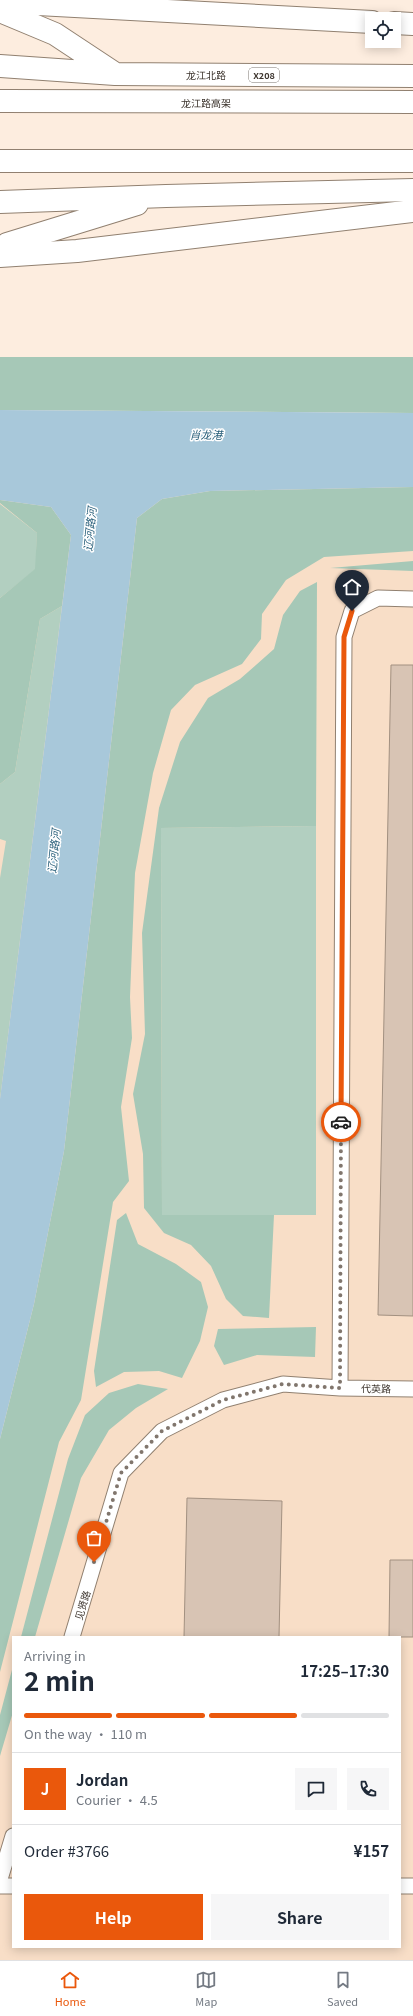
<!DOCTYPE html>
<html lang="en">
<head>
<meta charset="utf-8">
<style>
	:root { --surface:#fff; --page:#f6f6f7; --text:#1f2937; --muted:#747a83; --line:#e0e1e3; --accent:#ea580c }
	body { margin:0; font-family:Georgia,"Noto Sans SC",serif; background:var(--page); color:var(--text); height:100vh; display:flex; flex-direction:column; font-size:15px; white-space:nowrap }
	* { box-sizing:border-box; margin:0 }
	p { font-size:13px; color:var(--muted) }
	.icon { flex:none; width:22px; height:22px; fill:none; stroke:currentColor; stroke-width:2; stroke-linecap:round; stroke-linejoin:round }
	.map { position:relative; flex:1; overflow:hidden }
	.side { position:absolute; left:12px; top:1636px; width:389px; height:312px; display:flex; flex-direction:column; background:var(--surface); border-radius:0px; box-shadow:0 2px 10px #0003 }
	.side>* { flex:none }
	.controls { position:absolute; left:365px; top:12px; display:grid; gap:8px }
	.controls a { display:grid; place-items:center; width:36px; height:36px; border-radius:0px; background:var(--surface); box-shadow:0 2px 10px #0003; font-size:20px }
	.pin { position:absolute; display:grid; place-items:center; width:34px; height:34px; color:#fff; margin:-41px -17px; border-radius:50% 50% 50% 0; rotate:-45deg; box-shadow:0 0 4px #0007 }
	.pin .icon { rotate:45deg }
	.courier { position:absolute; display:grid; place-items:center; width:40px; height:40px; margin:-20px; border:3px solid #ea580c; border-radius:50%; background:#fff; color:#222; box-shadow:0 1px 5px #0007 }
	.overview em { font-style:normal; font-weight:700 }
	.overview div { display:flex; flex-direction:column-reverse }
	.overview { display:flex; align-items:center; justify-content:space-between; height:68px; padding:0 12px }
	h1 { font-size:26px; font-weight:700; line-height:30px }
	.bar { display:grid; grid-template-columns:repeat(4,1fr); gap:6px 4px; align-content:center; height:48px; padding:0 12px }
	.bar i { height:5px; border-radius:3px; background:var(--line) }
	.bar .current { background:var(--accent) }
	.bar p { grid-column:span 4 }
	.line { display:flex; align-items:center; gap:10px; padding:0 12px; border-top:1px solid var(--line) }
	.line div { flex:1 }
	.round { display:grid; place-items:center; flex:none; width:42px; height:42px; border-radius:0px; background:var(--page) }
	.cta { display:flex; gap:8px; margin-top:auto; padding:8px 12px }
	.cta a { flex:1; height:46px; border-radius:0px; background:var(--accent); color:#fff; font-size:16px; font-weight:700; line-height:46px; text-align:center }
	.cta a+a { background:var(--page); color:var(--text) }
	.dock { display:flex; justify-content:space-around; align-items:center; height:56px; border-top:1px solid var(--line); background:var(--surface); font-size:11px; color:var(--muted) }
	.dock a { display:grid; justify-items:center; gap:2px }
	.dock .current { color:var(--accent) }
	.map>svg:first-child { display:block }
</style>
</head>
<body>
<div class="map">
<svg width="413" height="1960" viewBox="0 0 413 1960">
	<rect width="100%" height="100%" fill="#fdeddf"/>
	<path fill="#f8dec7" fill-rule="evenodd" d="M 413,453 L 413,1960 L 0,1960 L 0,457 ZM 13,1637 L 400,1637 L 400,1947 L 13,1947 Z"/>
	<path fill="#b2cfc0" d="M 0,504 L 37,533 L 36,569 L 0,598 Z
		M 62,606 L 0,1099 L 0,878 L 6,841 L 0,839 L 0,784 L 15,772 L 40,619 Z
		M 316,826 L 316,1215 L 162,1215 L 161,828 Z"/>
	<path fill="#a6c8b7" d="M 0,357 L 413,357 L 413,413 L 0,410 Z
		M 413,487 L 413,551 L 324,557 L 286,580 L 262,614 L 261,639 L 242,664 L 195,685 L 171,710 L 153,773 L 135,873 L 130,997 L 132,1038 L 121,1107 L 129,1181 L 113,1202 L 81,1400 L 59,1442 L 0,1672 L 0,1439 L 34,1304 L 64,1151 L 137,518 L 162,499 L 210,491 Z
		M 0,500 L 51,507 L 71,535 L 62,606 L 40,619 L 15,772 L 0,784 L 0,598 L 35,569 L 37,533 L 0,503 Z
		M 413,561 L 413,571 L 330,568 Z
		M 317,582 L 316,826 L 161,828 L 162,1215 L 274,1215 L 269,1318 L 243,1316 L 226,1299 L 211,1266 L 191,1245 L 164,1233 L 144,1208 L 143,1154 L 133,1094 L 145,1034 L 142,933 L 159,808 L 180,742 L 208,698 L 240,679 L 274,649 L 283,615 L 300,591 Z
		M 126,1213 L 138,1244 L 176,1264 L 201,1282 L 208,1307 L 200,1341 L 182,1378 L 159,1371 L 124,1372 L 96,1387 L 94,1371 L 117,1220 Z
		M 316,1327 L 315,1357 L 257,1355 L 224,1365 L 214,1346 L 218,1329 Z
		M 138,1384 L 168,1389 L 136,1408 L 109,1430 L 81,1478 L 35,1637 L 21,1637 L 68,1459 L 85,1415 L 109,1393 Z
		M 13,1666 L 13,1712 L 0,1756 L 0,1715 Z"/>
	<path fill="#a8c8da" d="M 0,410 L 413,413 L 413,487 L 210,491 L 162,499 L 137,518 L 64,1151 L 34,1304 L 0,1439 L 0,1099 L 71,535 L 51,507 L 0,500 Z"/>
	<path fill="#d8c4b4" stroke="#a29080" d="M 391,665 L 413,665 L 413,1316 L 378,1315 Z
		M 187,1498 L 282,1501 L 279,1637 L 184,1637 Z
		M 390,1560 L 413,1560 L 413,1637 L 389,1637 Z"/>
	<g fill="none" stroke-linecap="round" stroke-linejoin="round">
		<g stroke="#918070" stroke-width="17">
			<path id="service" d="M 340,1388 L 344,637 L 352,611 L 378,598 L 413,599
				M 72,1637 L 121,1473 L 162,1431 L 223,1400 L 283,1384 L 340,1388 L 413,1389
				M 0,1879 L 13,1836
				M 0,1886 L 13,1886
				M 400,1886 L 413,1886"/>
		</g>
		<g stroke="#918070" stroke-width="24">
			<path id="primary" d="M 0,11 L 55,34 L 114,73
				M 0,66 L 115,74 L 413,76
				M 0,202 L 166,196 L 413,190
				M 0,252 L 7,244 L 137,204"/>
		</g>
		<g stroke="#918070" stroke-width="24">
			<path id="trunk" d="M 0,101 L 413,102
				M 0,161 L 413,161
				M 0,256 L 77,251 L 413,211"/>
		</g>
		<g stroke="#918070" stroke-width="24">
			<path id="motorway" d="M 0,2 L 372,22
				M 394,23 L 413,24"/>
		</g>
		<use href="#service" stroke="#fff" stroke-width="15"/>
		<use href="#primary" stroke="#fff" stroke-width="22"/>
		<use href="#trunk" stroke="#fff" stroke-width="22"/>
		<use href="#motorway" stroke="#fff" stroke-width="22"/>
	</g>
	<g fill="none" stroke-linecap="round" stroke-linejoin="round">
		<path stroke="#81766d" stroke-width="4" stroke-dasharray="0 7.2" d="M 94,1562 L 121,1473 L 162,1431 L 223,1400 L 283,1384 L 340,1388 L 341,1122"/>
		<path stroke="#ea580c" stroke-width="5" d="M 341,1122 L 344,637 L 352,611"/>
	</g>
	<g text-anchor="middle" dominant-baseline="central" stroke-width="3" stroke-linejoin="round" paint-order="stroke">
		<rect fill="#fff" stroke="#78726d" stroke-width="1" x="249" y="68" width="30" height="14" rx="3"/>
		<g font-size="9" font-weight="bold" fill="#3e362f">
			<text x="264" y="75">X208</text>
		</g>
		<g font-size="10" fill="#3e362f" stroke="#fff">
			<text x="206" y="74">龙江北路</text>
			<text x="206" y="102">龙江路高架</text>
			<text transform="translate(376 1388) rotate(1)">代英路</text>
			<text transform="translate(82 1605) rotate(-73)">见贤路</text>
		</g>
		<g font-size="11" font-style="italic" fill="#275e79" stroke="#fff">
			<text x="206" y="434">肖龙港</text>
			<text transform="translate(89 529) rotate(-84)">辽河路河</text>
			<text transform="translate(53 851) rotate(-84)">辽河路河</text>
		</g>
	</g>
</svg>
<div class="controls">
<a><svg class="icon" aria-label="locate" viewBox="0 0 24 24"><circle cx="12" cy="12" r="6"/><path d="M12 2v4M12 18v4M2 12h4M18 12h4"/></svg></a>
</div>
<div class="pin" style="left:94px;top:1562px;background:#ea580c"><svg class="icon" aria-label="bag" viewBox="0 0 24 24"><path d="M5 8h14l-1 12H6zM9 8a3 3 0 0 1 6 0"/></svg></div>
<div class="pin" style="left:352px;top:611px;background:#1f2937"><svg class="icon" aria-label="home" viewBox="0 0 24 24"><path d="M3 11l9-7 9 7M6 9v11h12V9"/></svg></div>
<div class="courier" style="left:341px;top:1122px"><svg class="icon" aria-label="car" viewBox="0 0 24 24"><path d="M5 17H2v-5l4-1 3-4h7l3 4 3 1v5h-3M9 17h6M6 11h13"/><circle cx="7" cy="17" r="2"/><circle cx="17" cy="17" r="2"/></svg></div>
<section class="side">
<div class="overview"><div><h1>2 min</h1><p>Arriving in</p></div><em>17:25–17:30</em></div>
<div class="bar"><i class="current"></i><i class="current"></i><i class="current"></i><i></i><p>On the way · 110 m</p></div>
<div class="line" style="height:72px"><b class="round" style="background:var(--accent);color:#fff">J</b><div><b>Jordan</b><p>Courier · 4.5</p></div><a class="round"><svg class="icon" aria-label="chat" viewBox="0 0 24 24"><path d="M4 5h16v11H9l-5 4z"/></svg></a><a class="round"><svg class="icon" aria-label="phone" viewBox="0 0 24 24"><path d="M5 4h4l2 5-3 2q2 4 5 5l2-3 5 2v4C11 20 4 13 5 4z"/></svg></a></div>
<div class="line" style="height:52px"><div>Order #3766</div><b>¥157</b></div>
<div class="cta"><a>Help</a><a>Share</a></div>
</section>
</div>
<nav class="dock">
<a class="current"><svg class="icon" aria-label="home" viewBox="0 0 24 24"><path d="M3 11l9-7 9 7M6 9v11h12V9"/></svg>Home</a>
<a><svg class="icon" aria-label="map" viewBox="0 0 24 24"><path d="M3 6l6-2 6 2 6-2v14l-6 2-6-2-6 2zM9 4v14M15 6v14"/></svg>Map</a>
<a><svg class="icon" aria-label="saved" viewBox="0 0 24 24"><path d="M7 4h10v16l-5-4-5 4z"/></svg>Saved</a>
</nav>
</body>
</html>
